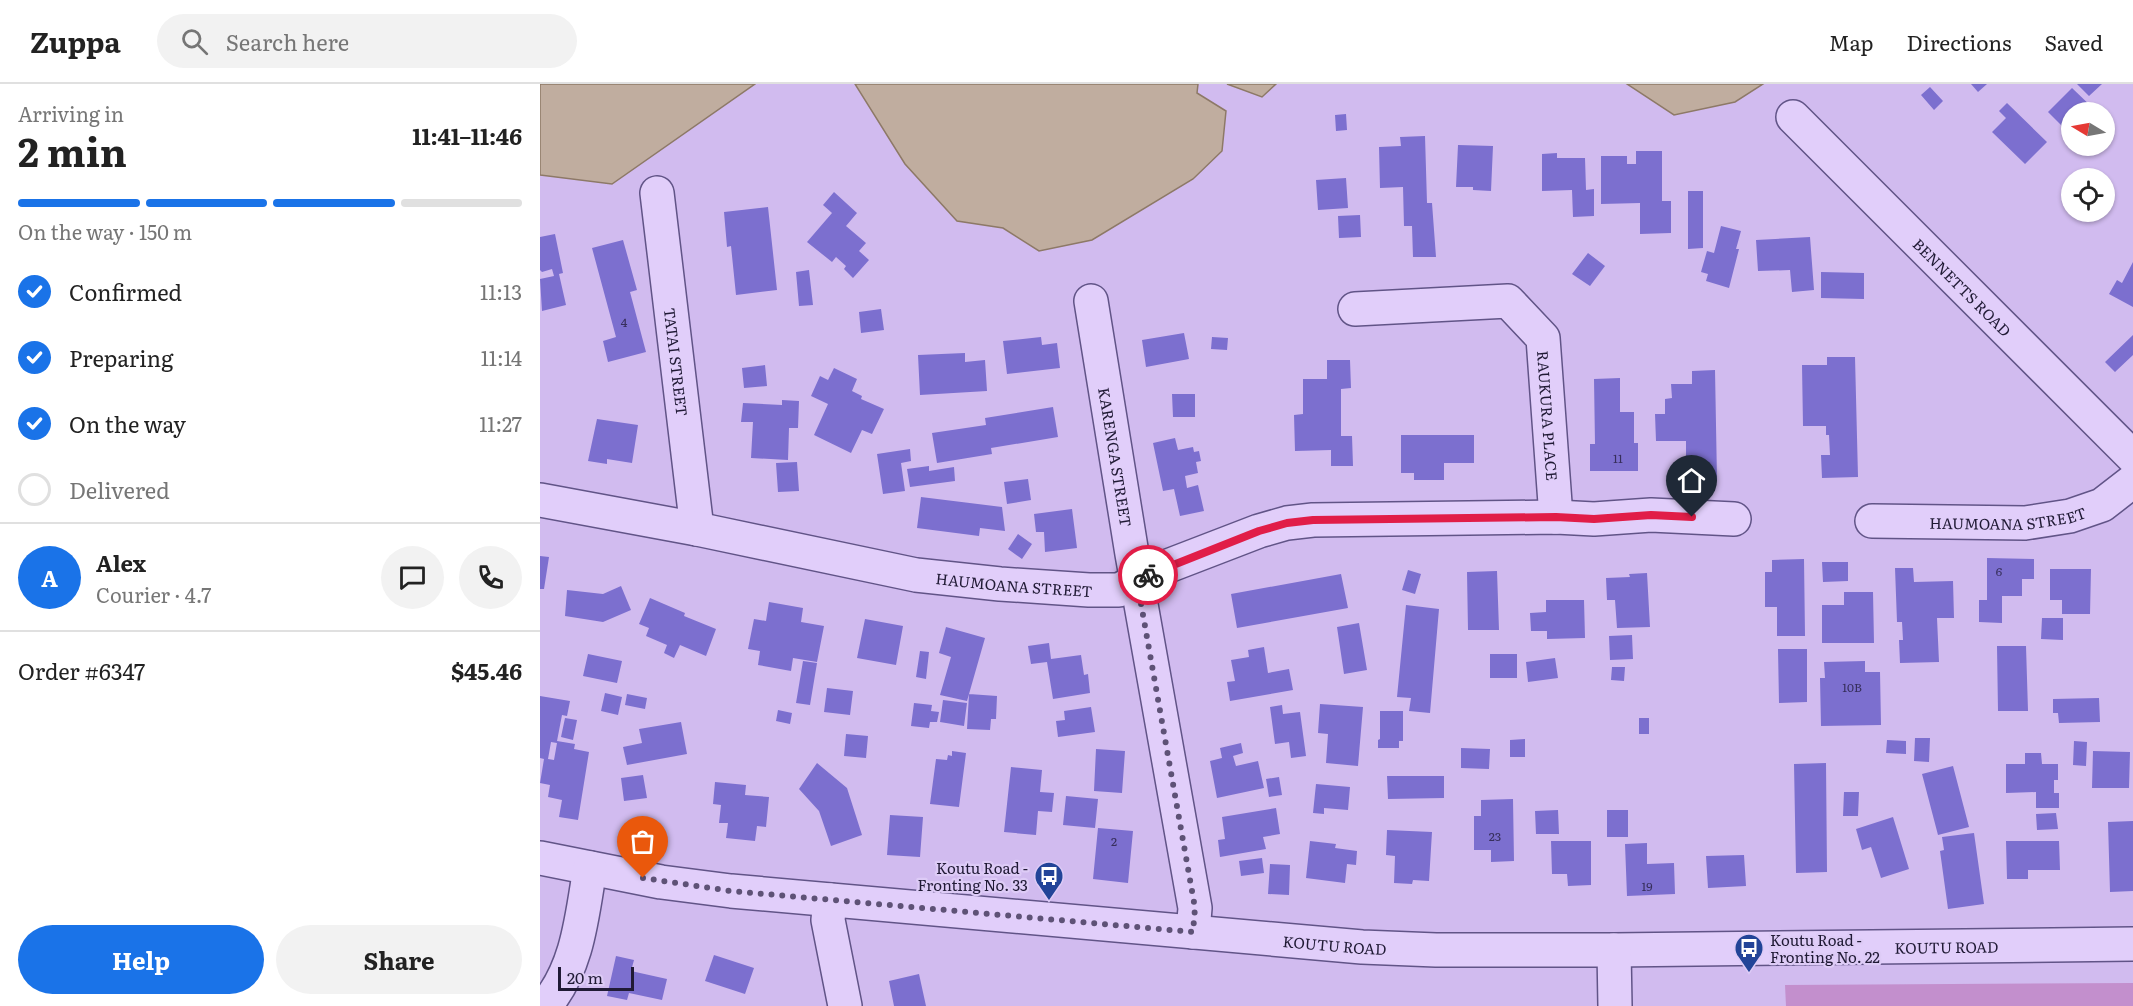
<!DOCTYPE html>
<html lang="en">
<head>
<meta charset="utf-8">
<style>
	:root { --surface:#fff; --page:#f2f2f2; --text:#222; --muted:#767676; --line:#e0e0e0; --accent:#1a73e8 }
	body { margin:0; font-family:Literata,serif; background:var(--page); color:var(--text); height:100vh; display:flex; flex-direction:column; font-size:22px; white-space:nowrap }
	* { box-sizing:border-box; margin:0 }
	p { font-size:20px; color:var(--muted) }
	.icon { flex:none; width:33px; height:33px; fill:none; stroke:currentColor; stroke-width:2; stroke-linecap:round; stroke-linejoin:round }
	.map { position:relative; flex:1; overflow:hidden }
	.sheet { display:flex; flex-direction:column; background:var(--surface); width:540px }
	.sheet>* { flex:none }
	.needle { width:39px; rotate:280deg }
	.buttons { position:absolute; left:1521px; top:18px; display:grid; gap:12px }
	.buttons a { display:grid; place-items:center; width:54px; height:54px; border-radius:50%; background:var(--surface); box-shadow:0 2px 4px #0004; font-size:30px }
	.scale { position:absolute; left:18px; bottom:15px; width:76px; box-sizing:border-box; padding-left:6px; border:3px solid #201a35; border-top:0; font-size:16px; line-height:21px; white-space:nowrap; color:#201a35; -webkit-text-stroke:4px #ddcbf6; paint-order:stroke }
	.pin { position:absolute; display:grid; place-items:center; width:51px; height:51px; color:#fff; margin:-62px -26px; border-radius:50% 50% 50% 0; rotate:-45deg; box-shadow:0 0 6px #0007 }
	.pin .icon { rotate:45deg }
	.courier { position:absolute; display:grid; place-items:center; width:60px; height:60px; margin:-30px; border:4px solid #e11d48; border-radius:50%; background:#fff; color:#222; box-shadow:0 2px 8px #0007 }
	.summary em { font-style:normal; font-weight:700 }
	.summary div { display:flex; flex-direction:column-reverse }
	.summary { display:flex; align-items:center; justify-content:space-between; height:102px; padding:0 18px }
	h1 { font-size:39px; font-weight:700; line-height:45px }
	.bar { display:grid; grid-template-columns:repeat(4,1fr); gap:9px 6px; align-content:center; height:72px; padding:0 18px }
	.bar i { height:8px; border-radius:4px; background:var(--line) }
	.bar .active { background:var(--accent) }
	.bar p { grid-column:span 4 }
	.line { display:flex; align-items:center; gap:15px; padding:0 18px; border-top:2px solid var(--line) }
	.line div { flex:1 }
	.round { display:grid; place-items:center; flex:none; width:63px; height:63px; border-radius:32px; background:var(--page) }
	ol { padding:0 18px; list-style:none }
	li { display:flex; align-items:center; gap:18px; height:66px }
	li p { margin-inline-start:auto }
	li .icon { padding:6px; border-radius:50%; background:var(--accent); color:#fff; stroke-width:4 }
	li:last-child { color:var(--muted) }
	li i { width:33px; height:33px; border:3px solid var(--line); border-radius:50% }
	.action { display:flex; gap:12px; margin-top:auto; padding:12px 18px }
	.action a { flex:1; height:69px; border-radius:36px; background:var(--accent); color:#fff; font-size:24px; font-weight:700; line-height:69px; text-align:center }
	.action a+a { background:var(--page); color:var(--text) }
	header { display:flex; align-items:center; gap:36px; box-sizing:border-box; height:84px; padding:0 30px; background:var(--surface); border-bottom:2px solid var(--line) }
	header strong { font-size:28px }
	nav { display:flex; gap:33px; margin-inline-start:auto; font-size:21px }
	.search { width:420px; height:54px; background:var(--page); display:flex; align-items:center; gap:15px; box-sizing:border-box; padding:0 21px; border-radius:33px; color:var(--muted); font-size:22px }
	main { display:flex; flex:1; min-height:0 }
	.map>svg:first-child { display:block }
</style>
</head>
<body>
<header>
<strong>Zuppa</strong>
<div class="search"><svg class="icon" aria-label="search" viewBox="0 0 24 24"><circle cx="10" cy="10" r="6"/><path d="M15 15l6 6"/></svg>Search here</div>
<nav><a>Map</a><a>Directions</a><a>Saved</a></nav>
</header>
<main>
<section class="sheet">
<div class="summary"><div><h1>2 min</h1><p>Arriving in</p></div><em>11:41–11:46</em></div>
<div class="bar"><i class="active"></i><i class="active"></i><i class="active"></i><i></i><p>On the way · 150 m</p></div>
<ol>
<li><svg class="icon" aria-label="check" viewBox="0 0 24 24"><path d="M5 12l5 5 9-10"/></svg>Confirmed<p>11:13</p></li>
<li><svg class="icon" aria-label="check" viewBox="0 0 24 24"><path d="M5 12l5 5 9-10"/></svg>Preparing<p>11:14</p></li>
<li><svg class="icon" aria-label="check" viewBox="0 0 24 24"><path d="M5 12l5 5 9-10"/></svg>On the way<p>11:27</p></li>
<li><i></i>Delivered</li>
</ol>
<div class="line" style="height:108px"><b class="round" style="background:var(--accent);color:#fff">A</b><div><b>Alex</b><p>Courier · 4.7</p></div><a class="round"><svg class="icon" aria-label="chat" viewBox="0 0 24 24"><path d="M4 5h16v11H9l-5 4z"/></svg></a><a class="round"><svg class="icon" aria-label="phone" viewBox="0 0 24 24"><path d="M5 4h4l2 5-3 2q2 4 5 5l2-3 5 2v4C11 20 4 13 5 4z"/></svg></a></div>
<div class="line" style="height:78px"><div>Order #6347</div><b>$45.46</b></div>
<div class="action"><a>Help</a><a>Share</a></div>
</section>
<div class="map">
<svg width="1593" height="922" viewBox="0 0 1593 922">
	<rect width="100%" height="100%" fill="#d1bbef"/>
	<path fill="#c38fcd" d="M 1593,899 L 1593,922 L 1246,922 L 1245,901 Z"/>
	<path fill="#c0ad9f" stroke="#8d7967" stroke-width="1.5" d="M 0,0 L 215,0 L 72,100 L 0,91 Z
		M 315,0 L 658,0 L 657,9 L 686,27 L 682,67 L 653,95 L 552,156 L 499,167 L 463,144 L 417,137 L 365,80 Z
		M 687,0 L 736,0 L 722,13 Z
		M 1087,0 L 1223,0 L 1195,18 L 1134,31 Z"/>
	<path fill="#7c6fcf" fill-rule="evenodd" d="M 1431,0 L 1447,0 L 1438,8 Z
		M 1537,0 L 1562,0 L 1549,12 Z
		M 1390,3 L 1403,17 L 1394,26 L 1381,11 Z
		M 1532,4 L 1555,26 L 1552,28 L 1532,28 L 1530,50 L 1508,28 Z
		M 1467,19 L 1507,58 L 1485,80 L 1452,48 L 1466,34 L 1459,27 Z
		M 806,30 L 807,46 L 796,47 L 795,31 Z
		M 885,52 L 887,119 L 892,119 L 896,173 L 873,173 L 872,142 L 864,142 L 863,103 L 840,104 L 839,63 L 861,62 L 860,53 Z
		M 918,61 L 953,62 L 951,107 L 933,106 L 933,103 L 916,103 Z
		M 1096,67 L 1122,67 L 1122,117 L 1131,117 L 1131,149 L 1100,150 L 1100,119 L 1061,120 L 1061,72 L 1087,72 L 1087,80 L 1096,80 Z
		M 1017,69 L 1017,74 L 1045,74 L 1046,106 L 1054,105 L 1054,132 L 1033,133 L 1032,106 L 1002,107 L 1002,70 Z
		M 806,94 L 808,124 L 778,126 L 776,96 Z
		M 1148,107 L 1163,107 L 1163,164 L 1148,165 Z
		M 294,108 L 317,129 L 306,142 L 326,159 L 319,167 L 329,176 L 313,194 L 304,185 L 306,182 L 296,173 L 292,178 L 267,158 L 292,129 L 283,121 Z
		M 228,123 L 237,206 L 196,211 L 191,162 L 187,163 L 184,128 Z
		M 820,131 L 821,153 L 799,154 L 798,132 Z
		M 1181,142 L 1201,147 L 1196,165 L 1199,165 L 1189,204 L 1166,197 L 1168,190 L 1161,188 L 1167,167 L 1174,169 Z
		M 15,150 L 23,189 L 19,190 L 26,221 L 2,227 L 0,195 L 14,192 L 12,185 L 2,188 L 0,186 L 0,153 Z
		M 1270,153 L 1274,206 L 1252,208 L 1250,186 L 1218,187 L 1216,156 Z
		M 83,156 L 97,206 L 90,208 L 106,268 L 68,278 L 63,257 L 76,253 L 52,164 Z
		M 1048,169 L 1065,182 L 1050,202 L 1032,190 Z
		M 1593,178 L 1593,223 L 1569,210 L 1577,196 L 1582,199 Z
		M 269,186 L 273,221 L 259,222 L 256,188 Z
		M 1281,188 L 1324,189 L 1324,215 L 1281,214 Z
		M 341,225 L 344,246 L 321,249 L 319,228 Z
		M 644,249 L 649,275 L 606,283 L 602,256 Z
		M 1593,251 L 1593,271 L 1575,288 L 1565,278 Z
		M 501,253 L 502,261 L 517,259 L 520,284 L 467,290 L 463,257 Z
		M 672,253 L 688,254 L 687,266 L 671,265 Z
		M 425,269 L 425,278 L 445,276 L 447,307 L 380,311 L 378,271 Z
		M 1287,273 L 1315,273 L 1318,393 L 1282,394 L 1281,371 L 1290,371 L 1289,351 L 1286,351 L 1286,342 L 1263,342 L 1262,281 L 1287,281 Z
		M 787,276 L 810,276 L 811,304 L 801,305 L 801,352 L 812,352 L 813,382 L 791,382 L 791,366 L 755,367 L 754,331 L 763,330 L 763,295 L 787,295 Z
		M 225,281 L 227,302 L 204,304 L 202,284 Z
		M 294,284 L 317,295 L 312,307 L 322,312 L 321,315 L 344,325 L 332,350 L 322,346 L 311,369 L 274,351 L 288,320 L 271,312 L 280,292 L 288,296 Z
		M 1175,286 L 1177,396 L 1146,396 L 1146,357 L 1116,357 L 1115,330 L 1125,330 L 1125,315 L 1132,314 L 1131,300 L 1152,300 L 1152,287 Z
		M 1080,294 L 1080,328 L 1094,328 L 1094,359 L 1098,359 L 1098,387 L 1050,387 L 1050,360 L 1055,360 L 1054,295 Z
		M 632,310 L 655,310 L 655,333 L 633,333 Z
		M 242,316 L 259,317 L 258,344 L 249,344 L 248,376 L 211,374 L 213,338 L 201,338 L 203,319 L 242,321 Z
		M 513,323 L 518,353 L 451,364 L 452,370 L 397,379 L 392,349 L 446,341 L 445,334 Z
		M 57,335 L 98,341 L 92,379 L 67,375 L 67,380 L 48,377 Z
		M 861,351 L 934,351 L 934,379 L 904,379 L 904,396 L 874,396 L 874,389 L 861,389 Z
		M 635,354 L 638,366 L 653,363 L 654,368 L 659,367 L 661,377 L 656,378 L 658,389 L 645,392 L 647,404 L 658,401 L 664,427 L 640,432 L 634,405 L 623,407 L 613,359 Z
		M 370,365 L 371,377 L 361,379 L 365,407 L 343,410 L 337,370 Z
		M 257,378 L 259,407 L 238,408 L 236,379 Z
		M 389,382 L 389,387 L 414,383 L 415,397 L 370,403 L 367,385 Z
		M 488,395 L 491,416 L 467,420 L 464,398 Z
		M 381,413 L 462,423 L 465,447 L 440,444 L 439,452 L 377,444 Z
		M 532,425 L 537,464 L 505,468 L 504,448 L 496,448 L 494,430 Z
		M 478,450 L 492,460 L 482,475 L 468,465 Z
		M 0,472 L 9,473 L 4,505 L 0,505 Z
		M 1447,474 L 1494,475 L 1494,495 L 1482,495 L 1482,512 L 1462,512 L 1462,539 L 1439,538 L 1439,516 L 1447,516 Z
		M 1264,475 L 1265,552 L 1237,552 L 1237,523 L 1225,523 L 1225,488 L 1232,488 L 1232,476 Z
		M 1282,478 L 1308,478 L 1308,497 L 1283,498 Z
		M 1355,484 L 1373,484 L 1374,498 L 1413,497 L 1414,534 L 1397,534 L 1399,578 L 1360,579 L 1359,556 L 1363,556 L 1362,538 L 1357,538 Z
		M 1510,485 L 1551,485 L 1550,530 L 1522,530 L 1522,516 L 1510,516 Z
		M 868,486 L 881,490 L 875,510 L 862,506 Z
		M 957,487 L 959,546 L 928,546 L 927,488 Z
		M 1107,489 L 1110,543 L 1077,544 L 1075,516 L 1067,516 L 1066,494 L 1090,493 L 1089,490 Z
		M 801,490 L 808,524 L 697,544 L 691,510 Z
		M 81,502 L 91,526 L 63,538 L 25,532 L 27,506 L 63,510 Z
		M 1304,508 L 1333,508 L 1334,559 L 1282,559 L 1282,521 L 1304,521 Z
		M 110,514 L 145,529 L 144,532 L 176,545 L 166,572 L 140,561 L 134,574 L 124,569 L 127,561 L 106,552 L 109,544 L 99,540 Z
		M 1006,516 L 1044,516 L 1045,554 L 1007,555 L 1007,547 L 991,547 L 990,529 L 1006,528 Z
		M 229,518 L 263,524 L 261,538 L 284,542 L 277,578 L 253,574 L 251,587 L 218,581 L 220,567 L 208,565 L 214,535 L 226,537 Z
		M 866,521 L 899,525 L 890,629 L 869,627 L 871,614 L 857,613 Z
		M 1502,534 L 1523,534 L 1523,556 L 1501,555 Z
		M 325,535 L 363,542 L 356,581 L 317,574 Z
		M 819,539 L 827,586 L 804,590 L 797,543 Z
		M 406,543 L 445,554 L 427,617 L 400,611 L 411,573 L 399,569 Z
		M 1092,551 L 1093,575 L 1070,576 L 1069,552 Z
		M 509,559 L 511,575 L 541,571 L 544,591 L 548,590 L 550,609 L 513,615 L 507,578 L 491,580 L 488,562 Z
		M 1457,562 L 1486,562 L 1488,627 L 1458,627 Z
		M 724,563 L 728,589 L 749,585 L 753,606 L 690,617 L 687,598 L 695,597 L 691,576 L 709,573 L 708,566 Z
		M 1238,565 L 1267,565 L 1267,618 L 1239,619 Z
		M 380,567 L 389,568 L 386,595 L 376,593 Z
		M 48,570 L 82,577 L 77,599 L 43,592 Z
		M 950,570 L 977,570 L 977,594 L 950,594 Z
		M 1015,574 L 1018,594 L 988,598 L 986,578 Z
		M 263,577 L 277,579 L 270,621 L 256,619 Z
		M 1325,577 L 1325,588 L 1340,588 L 1341,641 L 1281,642 L 1280,594 L 1285,594 L 1284,578 Z
		M 1072,583 L 1085,583 L 1084,597 L 1071,596 Z
		M 287,604 L 313,607 L 310,631 L 284,628 Z
		M 65,609 L 82,613 L 78,631 L 61,627 Z
		M 87,610 L 107,614 L 105,625 L 85,621 Z
		M 429,610 L 457,612 L 456,635 L 451,635 L 450,646 L 427,645 Z
		M 0,612 L 30,617 L 27,632 L 22,631 L 17,657 L 35,660 L 34,665 L 49,668 L 38,736 L 19,733 L 22,716 L 8,713 L 10,701 L 0,699 L 4,675 L 0,674 ZM 11,658 L 17,659 L 14,676 L 8,675 Z
		M 1559,614 L 1560,638 L 1519,639 L 1518,629 L 1513,629 L 1513,615 Z
		M 403,616 L 427,619 L 424,642 L 400,638 Z
		M 374,619 L 392,621 L 391,627 L 399,628 L 397,638 L 390,638 L 389,644 L 371,642 Z
		M 780,620 L 823,623 L 818,682 L 786,679 L 788,650 L 778,649 Z
		M 742,621 L 743,630 L 760,628 L 766,672 L 751,674 L 749,658 L 735,660 L 730,623 Z
		M 551,623 L 555,648 L 518,653 L 516,637 L 525,636 L 524,627 Z
		M 238,626 L 252,629 L 250,640 L 236,637 Z
		M 840,627 L 863,627 L 863,657 L 859,657 L 859,664 L 838,664 L 838,656 L 840,655 Z
		M 25,634 L 37,636 L 33,656 L 21,653 Z
		M 1099,634 L 1109,634 L 1109,650 L 1099,650 Z
		M 141,638 L 147,670 L 87,681 L 83,663 L 102,659 L 99,645 Z
		M 306,650 L 328,652 L 326,674 L 304,672 Z
		M 1375,654 L 1390,654 L 1389,678 L 1374,677 Z
		M 985,655 L 985,673 L 970,673 L 970,656 Z
		M 1347,656 L 1366,657 L 1366,670 L 1346,669 Z
		M 1534,657 L 1547,658 L 1546,682 L 1533,681 Z
		M 701,659 L 703,669 L 693,672 L 696,682 L 718,677 L 724,704 L 677,714 L 670,677 L 682,674 L 680,664 Z
		M 921,664 L 950,665 L 949,685 L 921,684 Z
		M 556,665 L 585,667 L 582,709 L 554,707 Z
		M 412,667 L 426,669 L 419,723 L 390,720 L 396,675 L 407,676 L 408,671 L 412,672 Z
		M 1553,667 L 1590,668 L 1589,704 L 1552,704 Z
		M 1485,669 L 1501,669 L 1502,680 L 1518,680 L 1518,696 L 1514,696 L 1514,709 L 1519,709 L 1519,724 L 1496,724 L 1496,708 L 1466,709 L 1466,680 L 1485,680 Z
		M 277,679 L 307,704 L 322,751 L 291,762 L 279,727 L 259,705 Z
		M 1286,679 L 1287,788 L 1256,789 L 1254,680 Z
		M 1413,682 L 1429,743 L 1398,751 L 1382,690 Z
		M 471,683 L 502,686 L 500,708 L 514,709 L 512,728 L 498,727 L 496,751 L 464,748 Z
		M 103,691 L 107,714 L 84,717 L 81,694 Z
		M 847,692 L 904,692 L 904,714 L 848,715 Z
		M 739,693 L 742,711 L 729,713 L 726,695 Z
		M 175,698 L 206,701 L 205,711 L 229,713 L 226,743 L 217,742 L 215,757 L 186,754 L 188,739 L 179,739 L 181,721 L 173,720 Z
		M 776,700 L 810,703 L 808,726 L 784,724 L 784,730 L 773,729 Z
		M 1304,708 L 1319,708 L 1318,732 L 1303,732 Z
		M 526,712 L 558,715 L 555,744 L 523,741 Z
		M 973,715 L 974,777 L 951,778 L 951,766 L 934,766 L 934,732 L 941,732 L 941,716 Z
		M 736,724 L 740,750 L 723,753 L 726,765 L 680,773 L 678,756 L 685,755 L 682,733 Z
		M 1018,726 L 1019,750 L 996,750 L 995,727 Z
		M 1067,726 L 1088,726 L 1088,753 L 1067,753 Z
		M 1516,729 L 1518,745 L 1497,746 L 1496,730 Z
		M 350,731 L 383,733 L 380,773 L 347,771 Z
		M 1353,733 L 1369,785 L 1341,794 L 1331,763 L 1322,766 L 1316,745 Z
		M 1593,737 L 1593,807 L 1570,808 L 1568,738 Z
		M 558,744 L 593,747 L 588,799 L 553,795 Z
		M 847,746 L 892,748 L 889,797 L 873,796 L 872,800 L 854,799 L 855,772 L 846,771 Z
		M 1434,749 L 1444,820 L 1408,825 L 1400,767 L 1404,766 L 1402,753 Z
		M 770,757 L 796,760 L 795,764 L 817,767 L 816,781 L 807,780 L 805,799 L 766,794 Z
		M 1011,757 L 1051,757 L 1051,801 L 1028,802 L 1027,790 L 1012,790 Z
		M 1466,757 L 1519,757 L 1520,786 L 1488,786 L 1488,795 L 1467,795 Z
		M 1107,759 L 1107,780 L 1134,779 L 1135,810 L 1087,812 L 1085,760 Z
		M 1204,771 L 1206,802 L 1168,804 L 1166,772 Z
		M 722,774 L 724,789 L 701,792 L 699,777 Z
		M 730,780 L 750,781 L 749,811 L 728,810 Z
		M 174,871 L 214,884 L 205,910 L 165,897 Z
		M 76,872 L 94,876 L 91,887 L 127,895 L 122,916 L 89,909 L 87,916 L 67,912 Z
		M 379,890 L 386,922 L 354,922 L 349,897 Z"/>
	<g fill="none" stroke-linecap="round" stroke-linejoin="round">
		<g stroke="#615487" stroke-width="36">
			<g id="minor">
				<path id="s1" d="M 1253,33 L 1593,373"/>
				<path id="s2" d="M 117,109 L 157,445"/>
				<path id="s3" d="M 551,217 L 592,470 L 655,824 L 653,848"/>
				<path id="s4" d="M 815,225 L 968,217 L 1003,254 L 1016,433"/>
				<path id="s5" d="M 0,416 L 157,445 L 376,491 L 460,500 L 549,506 L 579,506 L 615,487 L 719,447 L 747,439 L 773,436 L 1016,433 L 1054,435 L 1111,431 L 1194,435"/>
				<path id="s6" d="M 1332,437 L 1485,439 L 1530,432 L 1562,421 L 1593,397"/>
				<path id="s7" d="M 0,774 L 121,798 L 191,807 L 822,863 L 896,866 L 1074,866 L 1593,860"/>
				<path d="M 290,816 L 288,836 L 305,922"/>
				<path d="M 1074,866 L 1075,922"/>
				<path d="M 5,922 C 38,884 42,832 50,784"/>
			</g>
		</g>
		<use href="#minor" stroke="#e1cefa" stroke-width="33"/>
	</g>
	<g fill="none" stroke-linecap="round" stroke-linejoin="round">
		<path stroke="#5e5276" stroke-width="6" stroke-dasharray="0 10.8" d="M 103,794 L 191,807 L 653,848 L 655,824 L 597,497 L 608,491"/>
		<path stroke="#e11d48" stroke-width="8" d="M 608,491 L 719,447 L 747,439 L 773,436 L 1016,433 L 1054,435 L 1111,431 L 1152,433"/>
	</g>
	<defs>
		<g id="bus-pin" transform="scale(1.5)"><path d="M0 17L-7.5 6A9.5 9.5 0 1 1 7.5 6Z" fill="#224498" stroke="#ddcbf6"/><path d="M-5-6H5V4H4V6H2V4H-2V6H-4V4H-5ZM-3.5-4V0h7V-4ZM-3.5 1.2v1.5H-2V1.2ZM2 1.2v1.5H3.5V1.2Z" fill="#fff"/></g>
	</defs>
	<g fill-rule="evenodd">
		<use href="#bus-pin" x="509" y="792"/>
		<use href="#bus-pin" x="1209" y="864"/>
	</g>
	<g text-anchor="middle" dominant-baseline="central" stroke-width="4.5" stroke-linejoin="round" paint-order="stroke">
		<g font-size="12" fill="#372f5c">
			<text x="84" y="238">4</text>
			<text x="1078" y="374">11</text>
			<text x="1459" y="487">6</text>
			<text x="1312" y="603">10B</text>
			<text x="955" y="752">23</text>
			<text x="574" y="757">2</text>
			<text x="1107" y="802">19</text>
		</g>
		<g font-size="15" fill="#201a35" stroke="#ddcbf6">
			<text stroke="none"><textPath href="#s1" startOffset="240">BENNETTS ROAD</textPath></text>
			<text stroke="none"><textPath href="#s2" startOffset="170">TATAI STREET</textPath></text>
			<text stroke="none"><textPath href="#s4" startOffset="282">RAUKURA PLACE</textPath></text>
			<text stroke="none"><textPath href="#s3" startOffset="158">KARENGA STREET</textPath></text>
			<text stroke="none"><textPath href="#s6" startOffset="136">HAUMOANA STREET</textPath></text>
			<text stroke="none"><textPath href="#s5" startOffset="482">HAUMOANA STREET</textPath></text>
			<text stroke="none"><textPath href="#s7" startOffset="800">KOUTU ROAD</textPath></text>
			<text stroke="none"><textPath href="#s7" startOffset="1412">KOUTU ROAD</textPath></text>
		</g>
		<g font-size="15" fill="#201a35" stroke="#ddcbf6" text-anchor="end">
			<text x="488" y="783">Koutu Road -<tspan x="488" dy="17">Fronting No. 33</tspan></text>
			<text x="1230" y="855" text-anchor="start">Koutu Road -<tspan x="1230" dy="17">Fronting No. 22</tspan></text>
		</g>
	</g>
</svg>
<div class="buttons">
<a><svg class="needle" viewBox="-14 -14 28 28"><path d="M0-13l5 13h-10z" fill="#e53935"/><path d="M0 13l5-13h-10z" fill="#767676"/></svg></a>
<a><svg class="icon" aria-label="locate" viewBox="0 0 24 24"><circle cx="12" cy="12" r="6"/><path d="M12 2v4M12 18v4M2 12h4M18 12h4"/></svg></a>
</div>
<div class="scale">20 m</div>
<div class="pin" style="left:103px;top:794px;background:#ea580c"><svg class="icon" aria-label="bag" viewBox="0 0 24 24"><path d="M5 8h14l-1 12H6zM9 8a3 3 0 0 1 6 0"/></svg></div>
<div class="pin" style="left:1152px;top:433px;background:#1f2937"><svg class="icon" aria-label="home" viewBox="0 0 24 24"><path d="M3 11l9-7 9 7M6 9v11h12V9"/></svg></div>
<div class="courier" style="left:608px;top:491px"><svg class="icon" aria-label="bike" viewBox="0 0 24 24"><circle cx="6" cy="16" r="4"/><circle cx="18" cy="16" r="4"/><path d="M6 16l4-8h5l3 8M10 8l3 8H6M13 5h3"/></svg></div>
</div>
</main>
</body>
</html>
